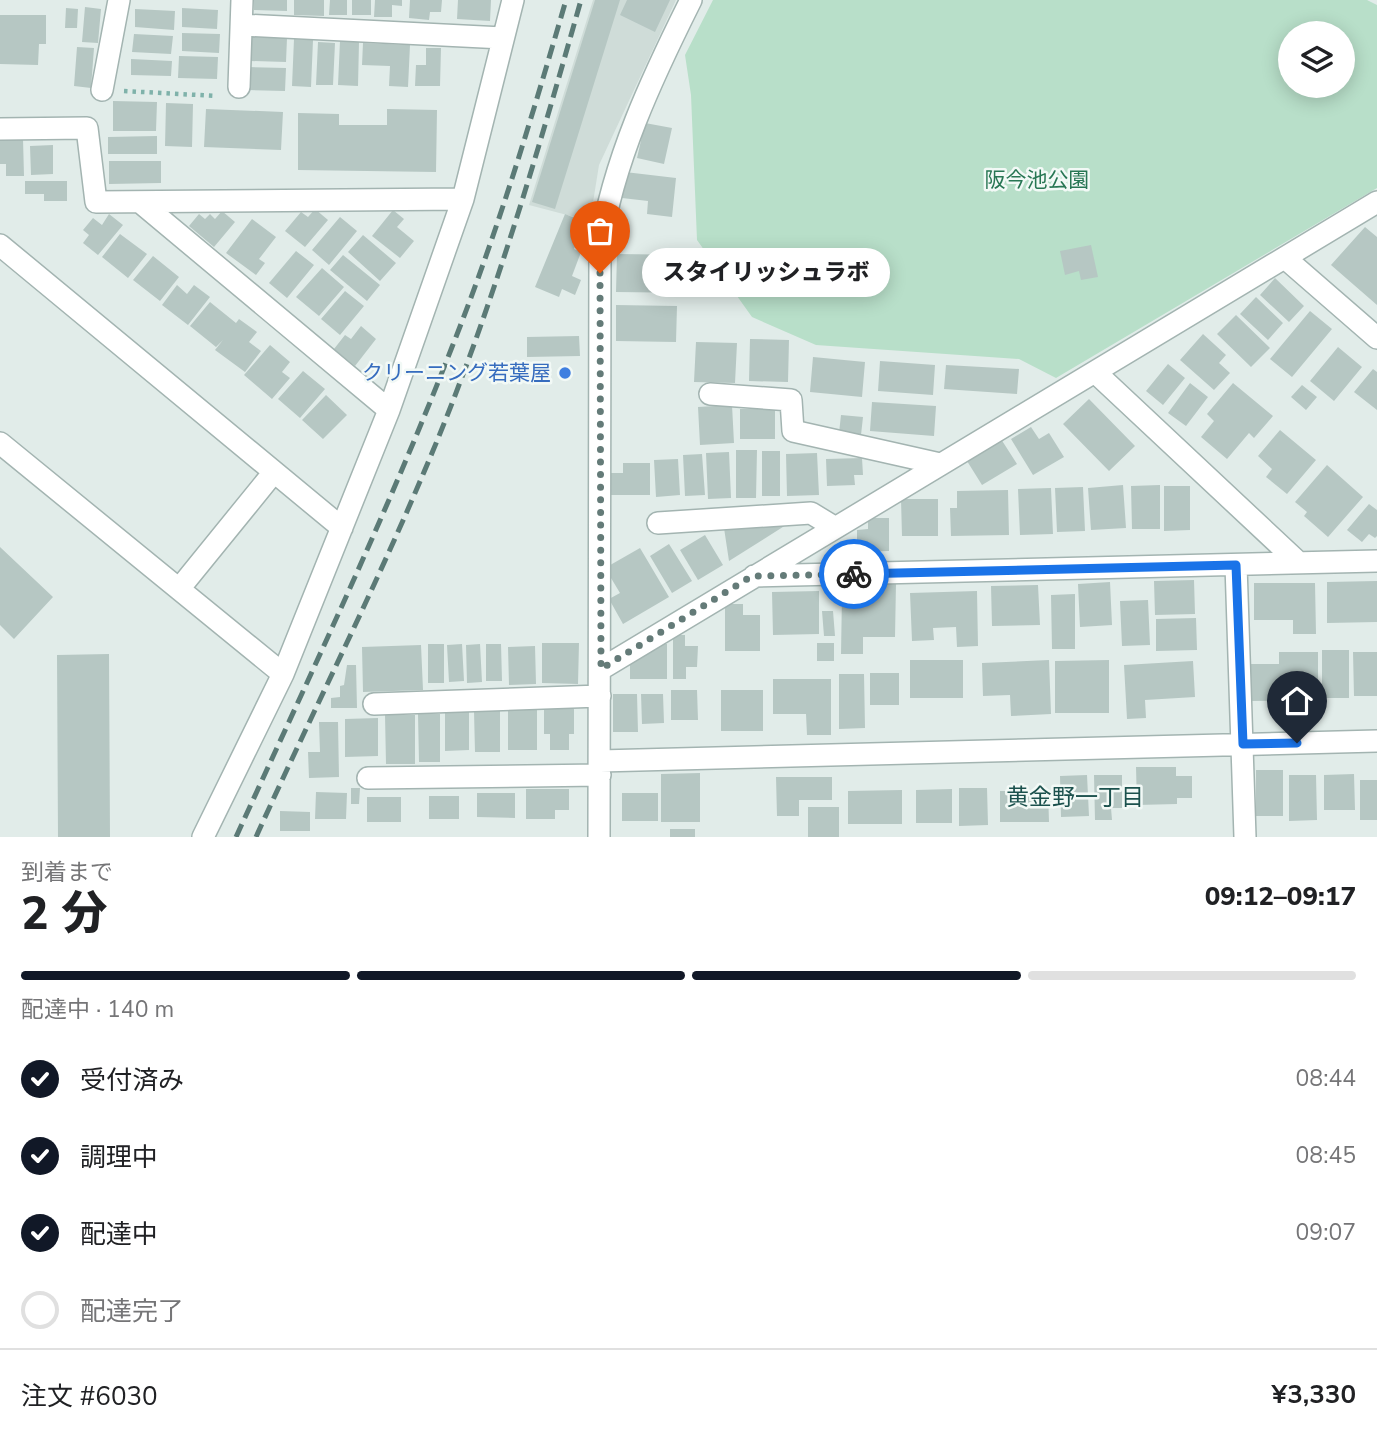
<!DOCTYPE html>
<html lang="ja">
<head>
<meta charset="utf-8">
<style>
	:root { --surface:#fff; --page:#f6f6f6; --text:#202124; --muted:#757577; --line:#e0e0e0; --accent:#111827 }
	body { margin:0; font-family:"Nunito Sans","Noto Sans JP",sans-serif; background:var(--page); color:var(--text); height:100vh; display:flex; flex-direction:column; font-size:26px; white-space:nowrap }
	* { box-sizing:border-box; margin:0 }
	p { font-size:23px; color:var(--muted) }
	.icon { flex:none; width:38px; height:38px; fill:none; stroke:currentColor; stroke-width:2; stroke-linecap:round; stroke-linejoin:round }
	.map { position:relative; height:837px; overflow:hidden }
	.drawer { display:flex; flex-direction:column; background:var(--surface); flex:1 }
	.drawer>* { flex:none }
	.tools { position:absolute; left:1278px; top:21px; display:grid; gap:14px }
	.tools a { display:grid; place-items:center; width:77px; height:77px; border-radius:50%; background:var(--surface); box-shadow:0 4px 18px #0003; font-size:35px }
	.pin { position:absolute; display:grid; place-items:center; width:60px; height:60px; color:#fff; margin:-72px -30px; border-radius:50% 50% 50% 0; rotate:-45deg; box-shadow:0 0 7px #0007 }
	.pin .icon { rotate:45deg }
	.courier { position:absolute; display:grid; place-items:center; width:70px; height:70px; margin:-35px; border:5px solid #1a73e8; border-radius:50%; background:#fff; color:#222; box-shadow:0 2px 9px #0007 }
	.bubble { position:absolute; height:49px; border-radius:24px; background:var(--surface); box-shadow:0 4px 18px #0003; font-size:23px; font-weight:800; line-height:49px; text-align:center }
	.overview em { font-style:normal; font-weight:800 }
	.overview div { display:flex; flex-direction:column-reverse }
	.overview { display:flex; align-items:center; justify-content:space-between; height:119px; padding:0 21px }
	h1 { font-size:46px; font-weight:800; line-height:52px }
	.bar { display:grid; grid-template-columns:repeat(4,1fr); gap:10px 7px; align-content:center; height:84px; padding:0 21px }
	.bar i { height:9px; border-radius:5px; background:var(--line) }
	.bar .current { background:var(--accent) }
	.bar p { grid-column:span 4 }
	.line { display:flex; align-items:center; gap:18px; padding:0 21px; border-top:2px solid var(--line) }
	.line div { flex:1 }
	ol { padding:0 21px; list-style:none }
	li { display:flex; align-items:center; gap:21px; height:77px }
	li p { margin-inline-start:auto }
	li .icon { padding:7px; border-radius:50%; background:var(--accent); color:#fff; stroke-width:4 }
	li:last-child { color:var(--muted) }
	li i { width:38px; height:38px; border:4px solid var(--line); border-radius:50% }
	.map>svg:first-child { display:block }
</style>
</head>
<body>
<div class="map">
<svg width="1377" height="837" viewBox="0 0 1377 837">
	<rect width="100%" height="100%" fill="#e1ece9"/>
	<path fill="#cfdcd8" d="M 593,0 L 676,0 L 599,165 L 590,221 L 529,205 Z"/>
	<path fill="#b8dfc9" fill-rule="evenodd" d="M 713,0 L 1367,0 L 1377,5 L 1377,188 L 1056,378 L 1019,359 L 816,345 L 752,317 L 697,240 L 691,95 L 685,55 ZM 1290,33 L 1342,33 L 1342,86 L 1290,86 Z"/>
	<path fill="#b6c7c3" d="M 254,0 L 287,0 L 287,11 L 254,10 Z
		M 294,0 L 324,0 L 324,16 L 294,15 Z
		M 330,0 L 347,0 L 347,15 L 329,15 Z
		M 352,0 L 371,0 L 371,15 L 352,15 Z
		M 375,0 L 402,0 L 402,6 L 392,5 L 392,17 L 374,17 Z
		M 410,0 L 442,0 L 441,12 L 430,12 L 429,20 L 409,18 Z
		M 458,0 L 491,0 L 490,21 L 457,19 Z
		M 595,0 L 620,0 L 555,209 L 532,202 Z
		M 627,0 L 670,0 L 655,32 L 620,15 Z
		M 85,7 L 101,9 L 98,43 L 82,42 Z
		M 66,8 L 78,9 L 77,28 L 65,28 Z
		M 182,8 L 218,10 L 217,29 L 182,27 Z
		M 135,9 L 175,11 L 174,30 L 135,27 Z
		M 0,15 L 46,15 L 46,44 L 39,44 L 38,65 L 0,64 Z
		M 182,33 L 220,34 L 219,53 L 182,51 Z
		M 134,34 L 173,36 L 171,54 L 132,52 Z
		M 252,37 L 287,38 L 286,62 L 251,61 Z
		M 294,39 L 313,40 L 311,87 L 292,86 Z
		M 340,41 L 359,42 L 358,86 L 338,85 Z
		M 318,42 L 335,43 L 333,85 L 316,85 Z
		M 363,43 L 410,45 L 408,87 L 389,86 L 390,66 L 362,65 Z
		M 77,47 L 94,48 L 91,88 L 74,86 Z
		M 426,48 L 441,48 L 440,86 L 415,86 L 416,65 L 426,65 Z
		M 179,56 L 218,57 L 217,79 L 178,78 Z
		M 131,59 L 172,61 L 171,76 L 131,75 Z
		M 248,67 L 286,68 L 285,91 L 248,90 Z
		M 113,101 L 157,102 L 156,131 L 113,131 Z
		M 166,103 L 193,104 L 192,147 L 165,146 Z
		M 206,109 L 283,112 L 281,150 L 204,147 Z
		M 387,109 L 437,110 L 436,172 L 298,170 L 298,113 L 339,114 L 339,125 L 387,125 Z
		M 645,123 L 672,128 L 664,164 L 637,158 Z
		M 11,135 L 11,140 L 23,139 L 24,176 L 6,176 L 6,164 L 0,164 L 0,136 Z
		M 157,136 L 157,154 L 108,154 L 108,137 Z
		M 53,145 L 53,174 L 31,175 L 30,146 Z
		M 109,161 L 161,161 L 161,183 L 109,184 Z
		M 625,172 L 676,178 L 672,217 L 647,214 L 648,201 L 622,198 Z
		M 25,181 L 67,181 L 67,201 L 44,201 L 44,194 L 25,194 Z
		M 315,209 L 328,220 L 305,247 L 285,231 L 301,212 L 308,217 Z
		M 393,210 L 404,219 L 397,227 L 414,241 L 400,258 L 372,236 Z
		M 222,211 L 235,222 L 214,247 L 189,226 L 199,214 L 205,219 L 210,214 L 215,219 Z
		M 109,214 L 123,225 L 98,255 L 83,243 L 89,235 L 83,230 L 93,218 L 102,225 Z
		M 565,214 L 585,222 L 574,249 L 581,252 L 572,276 L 581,280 L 575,295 L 562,289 L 559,297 L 535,287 Z
		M 340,217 L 357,231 L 329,265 L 312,250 Z
		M 252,219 L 276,237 L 259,259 L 265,263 L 256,275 L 226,253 Z
		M 1365,227 L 1377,237 L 1377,305 L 1331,265 Z
		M 120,234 L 147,254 L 128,278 L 102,257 Z
		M 363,235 L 396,263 L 380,281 L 348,252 Z
		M 1091,245 L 1098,277 L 1081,280 L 1079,271 L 1065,275 L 1060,251 Z
		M 296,251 L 314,265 L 287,298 L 269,283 Z
		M 617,254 L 697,255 L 696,293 L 616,292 Z
		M 343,255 L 380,285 L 367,301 L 330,270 Z
		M 153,256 L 179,277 L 160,301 L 133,280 Z
		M 322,268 L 344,287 L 319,316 L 296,297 Z
		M 1275,278 L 1304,306 L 1289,322 L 1260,295 Z
		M 177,285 L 187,294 L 194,285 L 210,297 L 188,325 L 162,305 Z
		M 345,291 L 364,306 L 340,335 L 321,319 Z
		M 1256,297 L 1283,323 L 1268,340 L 1240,314 Z
		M 210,302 L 236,323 L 239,319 L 257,332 L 249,342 L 261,351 L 245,372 L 215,350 L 223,340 L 216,347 L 190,326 Z
		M 616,305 L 677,306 L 676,342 L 616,341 Z
		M 1310,311 L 1332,329 L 1292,377 L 1270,359 Z
		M 1236,315 L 1270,348 L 1251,367 L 1217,334 Z
		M 361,326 L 376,339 L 355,366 L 334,349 L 345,335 L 351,339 Z
		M 1203,334 L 1226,355 L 1219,363 L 1230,373 L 1214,390 L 1180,360 Z
		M 579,336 L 580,356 L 527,357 L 527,337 Z
		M 750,339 L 789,340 L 788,382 L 749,381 Z
		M 696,342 L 737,343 L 735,383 L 694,382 Z
		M 270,345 L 290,362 L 282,372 L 290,378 L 272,399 L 244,375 Z
		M 1338,347 L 1362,367 L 1334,401 L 1310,381 Z
		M 813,357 L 865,362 L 862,397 L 810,392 Z
		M 880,361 L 935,365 L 933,395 L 878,391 Z
		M 1168,364 L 1185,378 L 1163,405 L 1146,391 Z
		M 946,365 L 1019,369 L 1017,394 L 944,389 Z
		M 1373,369 L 1377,372 L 1377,410 L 1354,392 Z
		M 303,371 L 325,389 L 300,418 L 278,399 Z
		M 1190,383 L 1208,397 L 1186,426 L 1168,413 Z
		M 1233,383 L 1273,416 L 1254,438 L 1249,433 L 1227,459 L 1201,437 L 1214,421 L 1207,414 Z
		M 1302,385 L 1317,397 L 1306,410 L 1291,397 Z
		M 326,395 L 347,415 L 323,439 L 302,420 Z
		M 1089,399 L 1135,446 L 1109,471 L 1063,424 Z
		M 872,402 L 936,406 L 934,436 L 870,431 Z
		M 732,405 L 734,443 L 700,445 L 698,407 Z
		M 740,409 L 775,409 L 775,439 L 740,439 Z
		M 841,415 L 863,417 L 861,435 L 839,433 Z
		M 1031,427 L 1039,439 L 1049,433 L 1064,457 L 1033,475 L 1011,439 Z
		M 1280,430 L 1316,460 L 1287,494 L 1266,477 L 1272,469 L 1258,456 Z
		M 1001,439 L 1017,464 L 982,485 L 967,461 Z
		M 736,450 L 757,450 L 756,498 L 736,498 Z
		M 762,451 L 780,451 L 780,496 L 762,496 Z
		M 729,452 L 731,498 L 708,499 L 706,453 Z
		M 817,453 L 819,495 L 787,496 L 786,454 Z
		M 702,454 L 705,495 L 685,496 L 683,455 Z
		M 862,458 L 863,475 L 854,475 L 855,485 L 827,486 L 826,459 Z
		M 678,459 L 680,495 L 656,497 L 654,460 Z
		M 623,463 L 650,463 L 650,495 L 610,495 L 611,473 L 623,473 Z
		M 1327,465 L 1363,497 L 1328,537 L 1304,516 L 1307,512 L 1295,502 Z
		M 1123,485 L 1126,528 L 1091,530 L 1088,488 Z
		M 1160,485 L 1160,529 L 1132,529 L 1131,486 Z
		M 1164,486 L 1190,486 L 1190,530 L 1164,531 Z
		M 1083,487 L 1085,531 L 1057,532 L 1055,488 Z
		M 1051,488 L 1053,534 L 1020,535 L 1018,489 Z
		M 1008,490 L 1009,535 L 951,536 L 950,508 L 957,508 L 957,491 Z
		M 901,499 L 938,499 L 938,536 L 902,536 Z
		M 1369,504 L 1377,510 L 1377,536 L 1375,538 L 1369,534 L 1362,542 L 1347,530 Z
		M 868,518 L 889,518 L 889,551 L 857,552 L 857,530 L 868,529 Z
		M 785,520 L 786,525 L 729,561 L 724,528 Z
		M 705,535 L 723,565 L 698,580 L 680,550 Z
		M 669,544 L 692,581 L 672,593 L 650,556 Z
		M 0,547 L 53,597 L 14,639 L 0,625 Z
		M 640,548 L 669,597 L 623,624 L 609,599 L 620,593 L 605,568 Z
		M 1194,580 L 1195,614 L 1155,615 L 1154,581 Z
		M 1377,581 L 1377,622 L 1327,623 L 1327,582 Z
		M 1110,582 L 1112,625 L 1080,627 L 1078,584 Z
		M 869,583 L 896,583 L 895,637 L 863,637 L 863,654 L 841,654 L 842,595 L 869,595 Z
		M 1254,583 L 1315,583 L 1316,634 L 1293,634 L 1293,620 L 1254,620 Z
		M 1038,585 L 1040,625 L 992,626 L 991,586 Z
		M 819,591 L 819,634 L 773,635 L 772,592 Z
		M 977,591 L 978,646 L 957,647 L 956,627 L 933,628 L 934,640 L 912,641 L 910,593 Z
		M 1075,594 L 1075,649 L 1052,649 L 1051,595 Z
		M 1148,600 L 1150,645 L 1122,646 L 1120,601 Z
		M 725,604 L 743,604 L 743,615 L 760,615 L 760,651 L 725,651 Z
		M 822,611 L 833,611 L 835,636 L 824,636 Z
		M 1196,618 L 1197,650 L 1156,651 L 1156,619 Z
		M 673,635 L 685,635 L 685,646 L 698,646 L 697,667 L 686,667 L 686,679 L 673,679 Z
		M 542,643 L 579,643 L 578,684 L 542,683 Z
		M 817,643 L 834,643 L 834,661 L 817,661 Z
		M 428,644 L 444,644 L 444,683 L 428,683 Z
		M 462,644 L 464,681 L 449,682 L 447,645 Z
		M 480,644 L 482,682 L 467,683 L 466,645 Z
		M 486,644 L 501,644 L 502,681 L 486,681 Z
		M 652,644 L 667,644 L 667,679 L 630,679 L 630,658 L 643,658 L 643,651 L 652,651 Z
		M 421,645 L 423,690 L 363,692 L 362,647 Z
		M 535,646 L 536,684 L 509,685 L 508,647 Z
		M 1322,650 L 1349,650 L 1349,698 L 1322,698 Z
		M 1279,652 L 1318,652 L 1318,700 L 1249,701 L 1249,664 L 1279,664 Z
		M 1353,652 L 1377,652 L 1377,696 L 1354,696 Z
		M 109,654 L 110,837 L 58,837 L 57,655 Z
		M 910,660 L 963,660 L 963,698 L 910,698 Z
		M 1049,660 L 1051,714 L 1011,716 L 1010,695 L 983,696 L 982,663 Z
		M 1109,660 L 1109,713 L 1055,713 L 1055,661 Z
		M 1193,661 L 1195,697 L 1145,700 L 1146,718 L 1127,719 L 1124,665 Z
		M 347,665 L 356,665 L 357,708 L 331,708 L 331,698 L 340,697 L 340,686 L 344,685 Z
		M 870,673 L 899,673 L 899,705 L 870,705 Z
		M 839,674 L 864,674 L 865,728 L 839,729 Z
		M 773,679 L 831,679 L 831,735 L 807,735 L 806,714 L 773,714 Z
		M 671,690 L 697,690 L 698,720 L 671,720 Z
		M 721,690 L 763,690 L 763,731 L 721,731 Z
		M 613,694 L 637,694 L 638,732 L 613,732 Z
		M 641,694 L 663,694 L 664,723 L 642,724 Z
		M 544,709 L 574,709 L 574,734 L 569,734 L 569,750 L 550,750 L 550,734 L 544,734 Z
		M 508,710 L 537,710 L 537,750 L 508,750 Z
		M 474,711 L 500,711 L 500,752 L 475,752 Z
		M 445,712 L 469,712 L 469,750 L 445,751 Z
		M 418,714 L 440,714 L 440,762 L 419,762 Z
		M 385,715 L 415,715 L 415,764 L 386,764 Z
		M 378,718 L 378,756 L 345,757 L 345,719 Z
		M 319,722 L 338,722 L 339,777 L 309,778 L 308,752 L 320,752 Z
		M 1136,767 L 1176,767 L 1176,776 L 1192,776 L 1192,798 L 1177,798 L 1177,804 L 1137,805 Z
		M 1256,770 L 1283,770 L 1283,816 L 1256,816 Z
		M 700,773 L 700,822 L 661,822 L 661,774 Z
		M 1354,774 L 1355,810 L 1324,810 L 1324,775 Z
		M 1087,775 L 1089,816 L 1061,817 L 1060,776 Z
		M 1094,775 L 1122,775 L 1122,808 L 1111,808 L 1112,820 L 1095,820 Z
		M 1289,775 L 1316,775 L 1317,820 L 1289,821 Z
		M 776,777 L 832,777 L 832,800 L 799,800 L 799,816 L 777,816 Z
		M 1360,780 L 1377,780 L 1377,820 L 1360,820 Z
		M 351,788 L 360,788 L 359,804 L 351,804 Z
		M 959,788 L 987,788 L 988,825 L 959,826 Z
		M 526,789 L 569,789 L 569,810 L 555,810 L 555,819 L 526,819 Z
		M 952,789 L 952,823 L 916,823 L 916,790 Z
		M 902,790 L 902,824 L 848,824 L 848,791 Z
		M 1000,791 L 1048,791 L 1049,822 L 1000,822 Z
		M 316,792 L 347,793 L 346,819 L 315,819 Z
		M 477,793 L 515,793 L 515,818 L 477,817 Z
		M 622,793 L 658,793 L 658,821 L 622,821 Z
		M 429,796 L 459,796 L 459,819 L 429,819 Z
		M 367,797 L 401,797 L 401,822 L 367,822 Z
		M 808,807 L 839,807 L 839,837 L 808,837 Z
		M 280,811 L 310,812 L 310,831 L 280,831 Z
		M 670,829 L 695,829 L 695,837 L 670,837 Z"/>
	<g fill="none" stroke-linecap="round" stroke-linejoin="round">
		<g stroke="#a3b4b1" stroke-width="24">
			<path id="minor" d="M 243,25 L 503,38
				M 239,87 L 242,0
				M 102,90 L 119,0
				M 0,129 L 87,128 L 96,202 L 463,199
				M 140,202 L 389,410
				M 0,245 L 342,528
				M 1285,258 L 1377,338
				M 1095,372 L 1299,563
				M 710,394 L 791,400 L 793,431 L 940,464
				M 0,443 L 283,674
				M 658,523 L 811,513 L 834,527
				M 1236,565 L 1245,837
				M 754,576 L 1377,561
				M 179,589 L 274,472
				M 601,669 L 1377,202
				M 374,704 L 600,696
				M 600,761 L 1377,741
				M 368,778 L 600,775
				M 203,837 L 283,674 L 389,410 L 463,199 L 513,0
				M 599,837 L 600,247 C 613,161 652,78 691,0"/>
		</g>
		<path stroke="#7fb2aa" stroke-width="4.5" stroke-dasharray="3.5 5" stroke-linecap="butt" d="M 124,91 L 217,96"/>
		<use href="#minor" stroke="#fff" stroke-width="21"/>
		<path stroke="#5b7a76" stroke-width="5" stroke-dasharray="14 7" stroke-linecap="butt" d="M 236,837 C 310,675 387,514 452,347 C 497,234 532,117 566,0
			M 256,837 C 311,715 372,595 424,472 C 489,320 536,159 581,0"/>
	</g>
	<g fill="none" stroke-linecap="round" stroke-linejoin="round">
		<path stroke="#647b78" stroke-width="7" stroke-dasharray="0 12.6" d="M 600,273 L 601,669 L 752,576 L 854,574"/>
		<path stroke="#1a73e8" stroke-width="9" d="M 854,574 L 1236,565 L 1243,744 L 1297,743"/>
	</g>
	<circle fill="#3f7fe0" stroke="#f2f9f6" stroke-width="2.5" cx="565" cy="373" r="7"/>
	<g text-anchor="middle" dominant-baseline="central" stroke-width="5" stroke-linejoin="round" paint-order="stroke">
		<g font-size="21" fill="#287754" stroke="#f2f9f6">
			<text x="1037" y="180">阪今池公園</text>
		</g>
		<g font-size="21" fill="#366cbe" stroke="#f2f9f6" text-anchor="end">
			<text x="551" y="373">クリーニング若葉屋</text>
		</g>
		<g font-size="23" fill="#1b514d" stroke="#f2f9f6">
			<text x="1075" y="797">黄金野一丁目</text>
		</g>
	</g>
</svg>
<div class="tools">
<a><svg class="icon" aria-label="layers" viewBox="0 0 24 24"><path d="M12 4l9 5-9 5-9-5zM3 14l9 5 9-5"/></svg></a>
</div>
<div class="pin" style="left:600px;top:273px;background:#ea580c"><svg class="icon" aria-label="bag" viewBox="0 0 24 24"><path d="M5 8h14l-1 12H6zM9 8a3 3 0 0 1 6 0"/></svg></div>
<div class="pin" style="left:1297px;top:743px;background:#1f2937"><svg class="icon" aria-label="home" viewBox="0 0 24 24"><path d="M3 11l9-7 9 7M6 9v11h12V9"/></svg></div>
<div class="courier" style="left:854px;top:574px"><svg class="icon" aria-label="bike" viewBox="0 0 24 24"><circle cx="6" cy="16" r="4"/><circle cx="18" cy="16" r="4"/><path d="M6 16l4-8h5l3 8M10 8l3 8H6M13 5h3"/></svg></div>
<div class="bubble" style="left:642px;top:248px;width:248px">スタイリッシュラボ</div>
</div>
<section class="drawer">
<div class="overview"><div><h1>2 分</h1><p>到着まで</p></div><em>09:12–09:17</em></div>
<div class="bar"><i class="current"></i><i class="current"></i><i class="current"></i><i></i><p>配達中 · 140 m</p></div>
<ol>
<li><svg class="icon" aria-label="check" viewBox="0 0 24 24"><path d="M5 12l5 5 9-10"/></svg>受付済み<p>08:44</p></li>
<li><svg class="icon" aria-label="check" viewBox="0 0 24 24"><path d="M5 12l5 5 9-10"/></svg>調理中<p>08:45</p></li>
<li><svg class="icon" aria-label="check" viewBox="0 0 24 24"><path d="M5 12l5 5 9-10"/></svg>配達中<p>09:07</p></li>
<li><i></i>配達完了</li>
</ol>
<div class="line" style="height:91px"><div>注文 #6030</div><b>¥3,330</b></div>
</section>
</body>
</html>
